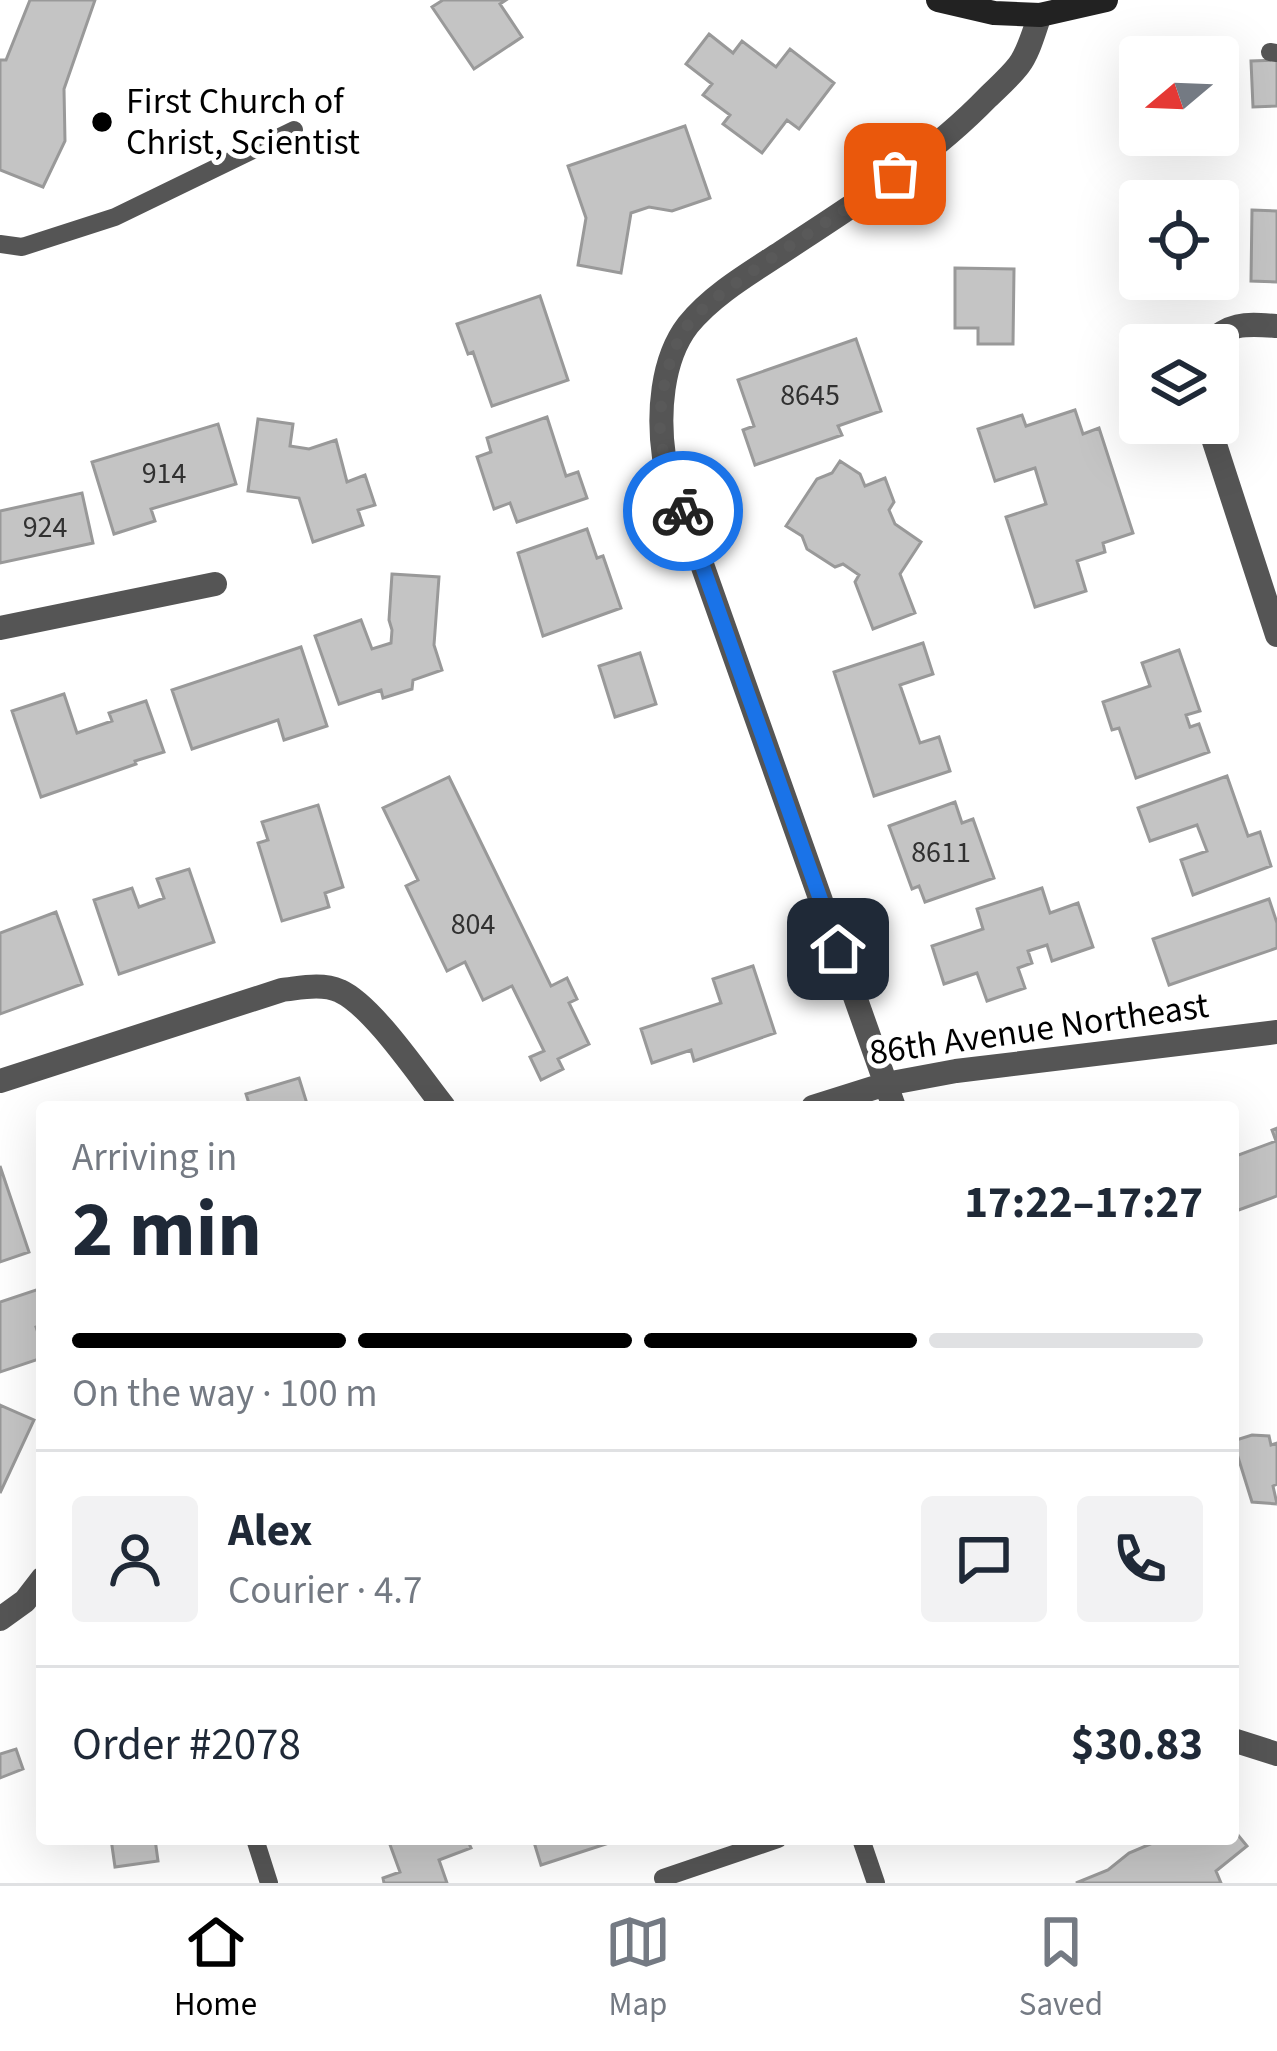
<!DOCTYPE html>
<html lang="en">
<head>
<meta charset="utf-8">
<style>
	:root { --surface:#fff; --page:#f2f2f3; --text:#1f2937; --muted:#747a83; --line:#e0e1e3; --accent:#000 }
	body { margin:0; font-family:"Source Sans 3",sans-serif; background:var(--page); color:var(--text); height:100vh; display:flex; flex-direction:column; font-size:45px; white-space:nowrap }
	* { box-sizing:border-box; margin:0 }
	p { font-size:39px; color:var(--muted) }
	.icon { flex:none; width:66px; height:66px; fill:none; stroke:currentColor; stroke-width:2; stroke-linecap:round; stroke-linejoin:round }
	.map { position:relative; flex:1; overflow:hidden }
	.sheet { position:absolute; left:36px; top:1101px; width:1203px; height:744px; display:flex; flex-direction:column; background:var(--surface); border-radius:12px; box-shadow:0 12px 48px #0002 }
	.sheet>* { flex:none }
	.needle { width:78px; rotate:251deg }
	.controls { position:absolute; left:1119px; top:36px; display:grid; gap:24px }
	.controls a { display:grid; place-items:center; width:120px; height:120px; border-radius:12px; background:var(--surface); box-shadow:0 12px 48px #0002; font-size:60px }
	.pin { position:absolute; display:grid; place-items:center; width:102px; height:102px; color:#fff; margin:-51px; border-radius:24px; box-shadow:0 6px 18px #0006 }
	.courier { position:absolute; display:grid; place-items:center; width:120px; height:120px; margin:-60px; border:9px solid #1a73e8; border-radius:50%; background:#fff; color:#222; box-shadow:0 3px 15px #0007 }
	.summary em { font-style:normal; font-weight:700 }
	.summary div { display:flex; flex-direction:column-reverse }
	.summary { display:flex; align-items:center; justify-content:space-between; height:204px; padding:0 36px }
	h1 { font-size:78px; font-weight:700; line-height:90px }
	.bar { display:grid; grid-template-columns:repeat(4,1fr); gap:18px 12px; align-content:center; height:144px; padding:0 36px }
	.bar i { height:15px; border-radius:9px; background:var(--line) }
	.bar .selected { background:var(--accent) }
	.bar p { grid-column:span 4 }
	.line { display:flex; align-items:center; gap:30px; padding:0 36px; border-top:3px solid var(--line) }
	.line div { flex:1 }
	.round { display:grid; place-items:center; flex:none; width:126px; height:126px; border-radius:12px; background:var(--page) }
	.dock { display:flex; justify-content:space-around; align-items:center; height:168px; border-top:3px solid var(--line); background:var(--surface); font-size:33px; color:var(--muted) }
	.dock a { display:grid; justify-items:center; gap:6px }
	.dock .selected { color:var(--accent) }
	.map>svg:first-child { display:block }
</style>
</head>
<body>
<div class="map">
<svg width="1277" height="1883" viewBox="0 0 1277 1883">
	<rect width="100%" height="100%" fill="#fff"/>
	<path fill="#c4c4c4" stroke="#999" stroke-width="3" d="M 30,0 L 95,0 L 64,89 L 65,141 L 43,187 L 0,170 L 0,60 L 6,60 Z
		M 443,0 L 506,0 L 500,4 L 522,37 L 474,69 L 432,7 Z
		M 709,34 L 733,53 L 742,41 L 776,67 L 790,49 L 834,83 L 799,129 L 787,120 L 762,153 L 723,124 L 730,115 L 703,95 L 712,84 L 686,64 Z
		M 1277,60 L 1277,106 L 1253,107 L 1251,61 Z
		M 685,126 L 710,198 L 672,211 L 649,207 L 631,213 L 621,273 L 578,265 L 586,218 L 568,166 Z
		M 1252,210 L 1277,211 L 1277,282 L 1251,281 Z
		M 1140,221 L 1140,279 L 1197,279 L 1197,282 L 1131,283 L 1130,222 Z
		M 955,268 L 1014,269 L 1013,344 L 978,344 L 978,328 L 955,328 Z
		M 540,296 L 568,380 L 492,406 L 473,352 L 468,354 L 457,324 Z
		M 856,339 L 881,411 L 838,426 L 842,435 L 755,465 L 743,430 L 754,426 L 738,380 Z
		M 1075,410 L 1083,434 L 1099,428 L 1133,533 L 1103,543 L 1105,552 L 1077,561 L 1086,591 L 1035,607 L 1006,517 L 1046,504 L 1035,468 L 995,481 L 978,429 L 1022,415 L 1026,426 Z
		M 547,417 L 566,476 L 578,472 L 587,498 L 517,522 L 510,503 L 494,509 L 477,457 L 491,452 L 487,438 Z
		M 258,419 L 293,424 L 290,446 L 309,449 L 336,440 L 347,482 L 365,475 L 375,505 L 358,510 L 363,525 L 313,542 L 299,498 L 248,491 Z
		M 218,424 L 236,484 L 151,509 L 155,521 L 114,534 L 92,462 Z
		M 840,461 L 860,474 L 865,486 L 885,478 L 894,502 L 889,510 L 895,524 L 921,542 L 900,574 L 915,613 L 873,629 L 855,582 L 859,575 L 843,564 L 835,567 L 807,549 L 802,536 L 786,526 L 817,479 L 832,473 Z
		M 82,493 L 93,543 L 0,563 L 0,511 Z
		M 587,529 L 597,558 L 603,556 L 621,608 L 543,636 L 518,553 Z
		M 392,574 L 439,577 L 434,645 L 442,670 L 413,680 L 412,689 L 383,698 L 381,690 L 339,704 L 315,636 L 361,620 L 372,649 L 391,643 L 392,630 L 389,620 Z
		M 923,643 L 933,674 L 900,685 L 920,743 L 939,737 L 950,771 L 874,796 L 834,672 Z
		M 301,647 L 327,726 L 284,740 L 278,720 L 192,749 L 172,690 Z
		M 1179,650 L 1200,711 L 1186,715 L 1190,727 L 1199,724 L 1209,752 L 1136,778 L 1119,728 L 1112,730 L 1103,702 L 1150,686 L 1142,663 Z
		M 640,653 L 656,704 L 615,717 L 599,666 Z
		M 64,694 L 77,733 L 112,721 L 109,713 L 146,701 L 164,752 L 135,761 L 136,764 L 41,797 L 12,711 Z
		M 1227,776 L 1248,836 L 1260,832 L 1271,866 L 1193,895 L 1181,860 L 1207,851 L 1197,825 L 1150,841 L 1138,808 Z
		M 449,777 L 551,986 L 567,978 L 577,999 L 569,1003 L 589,1044 L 558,1059 L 563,1069 L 541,1080 L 530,1057 L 544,1051 L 512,986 L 483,1000 L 465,962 L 447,971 L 406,886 L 418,880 L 383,808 Z
		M 955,802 L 962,823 L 973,819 L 994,878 L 925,902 L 919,886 L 912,889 L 889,826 Z
		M 318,805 L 343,887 L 325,893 L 329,907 L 282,921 L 258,843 L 268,840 L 262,822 Z
		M 189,869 L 214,942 L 119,974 L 94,900 L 132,888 L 139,907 L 164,898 L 157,879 Z
		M 1042,888 L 1050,913 L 1078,903 L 1093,947 L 1052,961 L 1047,945 L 1028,951 L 1032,963 L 1018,968 L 1025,988 L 987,1001 L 977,973 L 944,984 L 932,946 L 983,929 L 977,909 Z
		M 1269,899 L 1277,923 L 1277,948 L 1169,985 L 1153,939 Z
		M 56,912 L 82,984 L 0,1014 L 0,933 Z
		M 753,966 L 775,1033 L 694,1061 L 691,1050 L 652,1063 L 641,1029 L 721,1003 L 713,979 Z
		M 299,1078 L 308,1107 L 250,1107 L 246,1094 Z
		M 1277,1128 L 1277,1196 L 1233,1212 L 1233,1157 L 1276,1141 L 1272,1130 Z
		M 0,1166 L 29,1252 L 0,1262 Z
		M 42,1288 L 42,1325 L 36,1327 L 42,1345 L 42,1358 L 0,1372 L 0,1302 Z
		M 0,1405 L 34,1420 L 0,1493 Z
		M 1252,1435 L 1269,1436 L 1271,1445 L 1277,1443 L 1277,1484 L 1273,1486 L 1277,1504 L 1252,1502 L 1233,1441 Z
		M 16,1749 L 23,1769 L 0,1778 L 0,1754 Z
		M 1233,1829 L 1247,1846 L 1216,1871 L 1221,1883 L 1076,1883 L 1108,1870 L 1129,1853 L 1162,1839 L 1233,1839 Z
		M 111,1839 L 155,1839 L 158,1861 L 115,1867 Z
		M 399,1839 L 467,1839 L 471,1848 L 439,1860 L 447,1883 L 384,1883 L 383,1878 L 400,1872 L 389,1842 Z
		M 533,1839 L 611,1839 L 612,1842 L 541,1865 Z"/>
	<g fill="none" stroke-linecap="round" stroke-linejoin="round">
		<path stroke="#555" stroke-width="18" d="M 1270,52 L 1277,53
			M 0,244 L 22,247 L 115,217 L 294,130
			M 255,1839 L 269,1883
			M 861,1839 L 876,1883
			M 663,1878 L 778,1839"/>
		<path stroke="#555" stroke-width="24" d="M 1206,345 C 1231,322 1245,324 1277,326
			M 1208,423 L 1277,635
			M 0,628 L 215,584
			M 0,1081 L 282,990 C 301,988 321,983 340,991 C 373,1006 420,1077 444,1107
			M 813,1107 L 886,1084 L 956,1071 L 1277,1032
			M 894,1107 L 664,457 C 658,415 661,360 688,325 C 712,295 750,273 782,252 C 853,205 928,159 987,98 C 997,88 1010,77 1019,65 C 1029,52 1034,31 1040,15
			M 0,1619 L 25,1601 L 42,1579
			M 1233,1740 L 1277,1754"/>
		<path stroke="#222" stroke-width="24" d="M 938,0 L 994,13 L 1040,15 L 1106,0"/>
	</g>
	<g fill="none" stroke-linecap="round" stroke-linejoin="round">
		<path stroke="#595959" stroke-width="12" stroke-dasharray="0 21.6" d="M 683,511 C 673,482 659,453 660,422 C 661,392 669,351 687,326 C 702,306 724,292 743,278 C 793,242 846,211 895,174"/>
		<path stroke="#1a73e8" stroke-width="15" d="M 683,511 L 838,949"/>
	</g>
	<circle fill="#000" stroke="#fff" stroke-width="4.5" cx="102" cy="122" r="12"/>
	<g text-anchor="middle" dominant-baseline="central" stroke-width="10" stroke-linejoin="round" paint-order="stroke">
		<g font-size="30" fill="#313131">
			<text x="810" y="395">8645</text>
			<text x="164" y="473">914</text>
			<text x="45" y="527">924</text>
			<text x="941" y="852">8611</text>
			<text x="473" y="924">804</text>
		</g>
		<g font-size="36" fill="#000" stroke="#fff" text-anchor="start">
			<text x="126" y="101">First Church of<tspan x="126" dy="41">Christ, Scientist</tspan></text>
		</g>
		<g font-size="36" fill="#000" stroke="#fff">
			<text transform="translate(1039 1029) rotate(-8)">86th Avenue Northeast</text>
		</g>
	</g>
</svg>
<div class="controls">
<a><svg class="needle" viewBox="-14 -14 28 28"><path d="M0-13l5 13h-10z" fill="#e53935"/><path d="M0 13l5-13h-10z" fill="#747a83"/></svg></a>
<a><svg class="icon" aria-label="locate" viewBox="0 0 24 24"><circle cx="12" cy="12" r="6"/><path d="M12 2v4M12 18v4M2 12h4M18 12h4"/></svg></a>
<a><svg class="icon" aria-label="layers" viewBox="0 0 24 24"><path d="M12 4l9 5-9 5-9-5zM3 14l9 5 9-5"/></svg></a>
</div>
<div class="pin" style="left:895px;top:174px;background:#ea580c"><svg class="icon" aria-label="bag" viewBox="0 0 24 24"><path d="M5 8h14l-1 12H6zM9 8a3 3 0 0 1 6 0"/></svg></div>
<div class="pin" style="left:838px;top:949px;background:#1f2937"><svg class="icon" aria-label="home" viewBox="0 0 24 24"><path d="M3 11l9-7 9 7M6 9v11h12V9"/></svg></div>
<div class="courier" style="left:683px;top:511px"><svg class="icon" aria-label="bike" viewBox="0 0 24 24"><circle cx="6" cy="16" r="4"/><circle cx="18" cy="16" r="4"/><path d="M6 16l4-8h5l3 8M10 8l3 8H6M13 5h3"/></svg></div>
<section class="sheet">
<div class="summary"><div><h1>2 min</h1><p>Arriving in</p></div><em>17:22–17:27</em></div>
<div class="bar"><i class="selected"></i><i class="selected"></i><i class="selected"></i><i></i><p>On the way · 100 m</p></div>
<div class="line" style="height:216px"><a class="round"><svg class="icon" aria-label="person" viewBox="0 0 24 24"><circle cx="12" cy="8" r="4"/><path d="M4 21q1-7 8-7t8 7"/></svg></a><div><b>Alex</b><p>Courier · 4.7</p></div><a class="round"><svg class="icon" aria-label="chat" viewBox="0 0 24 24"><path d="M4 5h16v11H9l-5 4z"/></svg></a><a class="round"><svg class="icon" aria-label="phone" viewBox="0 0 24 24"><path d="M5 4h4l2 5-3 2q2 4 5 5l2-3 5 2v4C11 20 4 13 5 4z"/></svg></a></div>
<div class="line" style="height:156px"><div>Order #2078</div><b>$30.83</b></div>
</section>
</div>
<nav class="dock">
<a class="selected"><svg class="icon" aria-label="home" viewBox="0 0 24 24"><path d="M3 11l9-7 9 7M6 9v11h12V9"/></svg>Home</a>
<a><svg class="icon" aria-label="map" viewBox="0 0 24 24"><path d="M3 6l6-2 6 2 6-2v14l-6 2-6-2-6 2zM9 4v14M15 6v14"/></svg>Map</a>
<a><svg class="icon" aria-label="saved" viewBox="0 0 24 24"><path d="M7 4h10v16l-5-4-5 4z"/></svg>Saved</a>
</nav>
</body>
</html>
